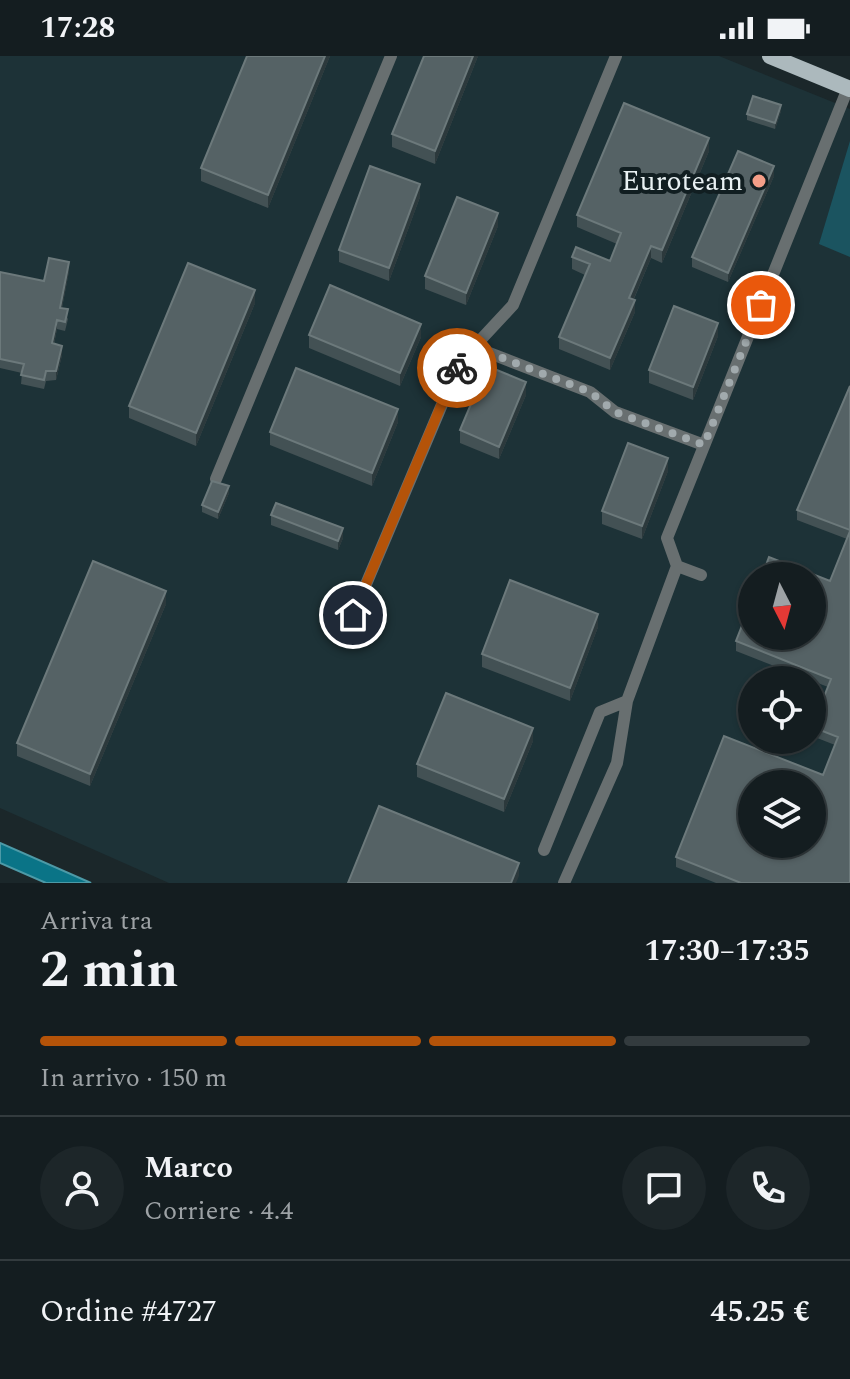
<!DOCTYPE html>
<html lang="it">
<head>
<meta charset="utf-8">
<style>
	:root { --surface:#141d20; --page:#1d2629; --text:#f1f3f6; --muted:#9da2a5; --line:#333b3e; --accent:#b45309 }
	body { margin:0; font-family:Spectral,serif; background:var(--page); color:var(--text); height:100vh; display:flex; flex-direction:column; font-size:30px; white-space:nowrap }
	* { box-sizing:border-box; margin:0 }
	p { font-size:26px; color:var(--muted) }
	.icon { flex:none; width:44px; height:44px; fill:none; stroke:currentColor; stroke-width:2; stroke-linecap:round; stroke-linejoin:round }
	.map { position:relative; height:827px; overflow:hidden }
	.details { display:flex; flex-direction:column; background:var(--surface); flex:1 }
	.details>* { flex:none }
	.needle { width:52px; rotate:174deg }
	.tools { position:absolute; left:738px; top:506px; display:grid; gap:16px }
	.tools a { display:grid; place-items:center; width:88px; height:88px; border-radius:50%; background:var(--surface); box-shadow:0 2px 6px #0004,0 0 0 2px var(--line); font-size:40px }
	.pin { position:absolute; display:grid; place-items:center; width:68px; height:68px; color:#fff; margin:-34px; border:4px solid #fff; border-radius:50%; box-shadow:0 2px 8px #0007 }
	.courier { position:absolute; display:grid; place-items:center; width:80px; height:80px; margin:-40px; border:6px solid #b45309; border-radius:50%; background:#fff; color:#222; box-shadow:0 2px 10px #0007 }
	.head em { font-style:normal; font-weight:700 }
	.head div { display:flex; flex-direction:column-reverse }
	.head { display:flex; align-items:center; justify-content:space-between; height:136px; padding:0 40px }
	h1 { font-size:52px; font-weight:700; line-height:60px }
	.bar { display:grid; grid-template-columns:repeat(4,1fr); gap:12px 8px; align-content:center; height:96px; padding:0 40px }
	.bar i { height:10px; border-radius:6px; background:var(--line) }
	.bar .on { background:var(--accent) }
	.bar p { grid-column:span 4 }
	.line { display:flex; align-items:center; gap:20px; padding:0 40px; border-top:2px solid var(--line) }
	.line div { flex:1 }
	.round { display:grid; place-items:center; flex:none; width:84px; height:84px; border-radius:42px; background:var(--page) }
	.status { display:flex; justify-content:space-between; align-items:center; height:56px; padding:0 40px; background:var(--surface); direction:ltr }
	.status svg { height:22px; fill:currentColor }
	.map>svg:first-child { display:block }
</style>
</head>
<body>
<div class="status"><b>17:28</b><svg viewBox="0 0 49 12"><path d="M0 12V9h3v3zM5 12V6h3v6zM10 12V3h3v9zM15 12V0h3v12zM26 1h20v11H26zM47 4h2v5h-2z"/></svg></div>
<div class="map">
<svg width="850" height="827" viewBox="0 0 850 827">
	<rect width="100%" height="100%" fill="#1b272a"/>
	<path fill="#1d3237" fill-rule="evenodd" d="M 0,0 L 719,0 L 850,53 L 850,827 L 169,827 L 0,752 ZM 752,520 L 812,520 L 812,580 L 752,580 ZM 752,624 L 812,624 L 812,684 L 752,684 ZM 752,728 L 812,728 L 812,788 L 752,788 Z"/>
	<path fill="#1b5460" d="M 850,85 L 850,201 L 819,188 Z"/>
	<path fill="#0a7487" stroke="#4d9aa7" stroke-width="2" d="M 0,787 L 91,827 L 46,827 L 0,807 Z"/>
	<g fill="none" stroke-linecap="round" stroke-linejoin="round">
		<path stroke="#686f70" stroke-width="12" d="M 474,291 L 590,336 L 615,356 L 704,389
			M 216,423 L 391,0
			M 677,510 L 701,519
			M 353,559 L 460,306 L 513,249 L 616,0
			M 544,794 L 600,656 L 627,645
			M 564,827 L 617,707 L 627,645 L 677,510 L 667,482 L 848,32"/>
		<path stroke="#acb9bd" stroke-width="16" d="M 770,0 L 850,33"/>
	</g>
	<path fill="#435154" d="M 247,0 L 330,0 L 268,152 L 201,125 L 201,112 Z
		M 478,0 L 435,108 L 392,91 L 392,78 Z
		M 781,55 L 775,73 L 747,64 L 747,58 Z
		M 709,95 L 662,207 L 651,202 L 634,243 L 635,256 L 610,314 L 559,293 L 559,281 L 585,219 L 572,213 L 572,201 L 610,205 L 617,188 L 577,171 L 577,159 Z
		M 774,120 L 728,226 L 692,211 L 692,201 Z
		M 420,141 L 389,225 L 339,206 L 339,194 Z
		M 498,170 L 466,249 L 425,233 L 425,220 Z
		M 69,215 L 62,252 L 68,263 L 65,275 L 57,273 L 54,288 L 62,299 L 56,324 L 46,325 L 44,333 L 21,328 L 22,317 L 0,312 L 0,216 L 44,225 Z
		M 255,247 L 196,390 L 129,362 L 129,350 Z
		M 309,279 L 421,281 L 400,330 L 309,292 Z
		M 718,280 L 693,344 L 649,327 L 649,314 Z
		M 850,330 L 850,827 L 716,827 L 676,811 L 676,801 L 823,719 L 835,689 L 812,680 L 812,671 L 828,631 L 736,595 L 736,585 L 830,525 L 847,483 L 797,464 L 797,454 Z
		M 526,339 L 499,403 L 460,387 L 460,374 Z
		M 398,366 L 372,430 L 270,389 L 270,376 Z
		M 668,415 L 642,483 L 602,468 L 602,455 Z
		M 229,437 L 218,463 L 202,456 L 202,449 Z
		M 271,459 L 343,482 L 338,494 L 271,469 Z
		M 166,548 L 90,730 L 17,700 L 17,687 Z
		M 598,571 L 570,645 L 482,611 L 482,598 Z
		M 533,685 L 504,756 L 417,721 L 417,708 Z"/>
	<path fill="#2c393c" d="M 325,0 L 330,0 L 268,152 L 268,139 Z
		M 473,0 L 478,0 L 435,108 L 435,95 Z
		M 781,49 L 781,55 L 775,73 L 775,67 Z
		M 709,82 L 709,95 L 662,207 L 662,194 Z
		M 774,110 L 774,120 L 728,226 L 728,217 Z
		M 420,128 L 420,141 L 389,225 L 389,212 Z
		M 498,157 L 498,170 L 466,249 L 466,237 Z
		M 651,190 L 651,202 L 629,254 L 629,242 Z
		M 69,206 L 69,215 L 60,261 L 60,252 Z
		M 255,234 L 255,247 L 196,390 L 196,377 Z
		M 635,244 L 635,256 L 610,314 L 610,302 Z
		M 57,264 L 57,273 L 52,296 L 52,287 Z
		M 718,267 L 718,280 L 693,344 L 693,331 Z
		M 421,268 L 421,281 L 400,330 L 400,317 Z
		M 62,290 L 62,299 L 56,324 L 56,315 Z
		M 526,326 L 526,339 L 499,403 L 499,391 Z
		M 398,353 L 398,366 L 372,430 L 372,417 Z
		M 668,402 L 668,415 L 642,483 L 642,470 Z
		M 229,430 L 229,437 L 218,463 L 218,456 Z
		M 343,472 L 343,482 L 338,494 L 338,485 Z
		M 166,535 L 166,548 L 90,730 L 90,718 Z
		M 598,558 L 598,571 L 570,645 L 570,632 Z
		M 533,672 L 533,685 L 504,756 L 504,743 Z
		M 519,807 L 519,820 L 516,827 L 511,827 Z"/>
	<path fill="#556265" stroke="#6c797b" stroke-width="2" fill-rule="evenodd" d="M 247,0 L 325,0 L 268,139 L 201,112 Z
		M 424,0 L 473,0 L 435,95 L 392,78 Z
		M 753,40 L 781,49 L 775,67 L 747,58 Z
		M 624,47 L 709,82 L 662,194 L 651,190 L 629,242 L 635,244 L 610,302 L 559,281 L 590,208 L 572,201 L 576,191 L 610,205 L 621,177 L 577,159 Z
		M 738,95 L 774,110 L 728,217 L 692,201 Z
		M 370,110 L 420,128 L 389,212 L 339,194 Z
		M 457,141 L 498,157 L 466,237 L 425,220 Z
		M 49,202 L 69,206 L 60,252 L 68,253 L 65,266 L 57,264 L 52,287 L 62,290 L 56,315 L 46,315 L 44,324 L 21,319 L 24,308 L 0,303 L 0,216 L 44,225 Z
		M 188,207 L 255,234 L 196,377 L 129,350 Z
		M 330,229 L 421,268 L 400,317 L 309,279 Z
		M 674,250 L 718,267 L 693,331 L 649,314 Z
		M 487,310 L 526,326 L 499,391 L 460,374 Z
		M 296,312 L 398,353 L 372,417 L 270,376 Z
		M 850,330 L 850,474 L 797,454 Z
		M 628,387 L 668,402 L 642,470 L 602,455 Z
		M 212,425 L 229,430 L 218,456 L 202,449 Z
		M 276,447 L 343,472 L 338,485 L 271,459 Z
		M 850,475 L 850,827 L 741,827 L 676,801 L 724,680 L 823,719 L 838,681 L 812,671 L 831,623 L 736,585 L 752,544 L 752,580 L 812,580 L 812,520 L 762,520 L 769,501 L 830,525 ZM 752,728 L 812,728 L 812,788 L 752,788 Z
		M 93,505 L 166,535 L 90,718 L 17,687 Z
		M 510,524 L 598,558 L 570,632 L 482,598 Z
		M 446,637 L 533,672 L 504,743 L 417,708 Z
		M 379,750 L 519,807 L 511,827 L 348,827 Z"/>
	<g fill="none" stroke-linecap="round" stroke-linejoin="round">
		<path stroke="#a1aaad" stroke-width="8" stroke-dasharray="0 14.4" d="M 457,312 L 474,291 L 590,336 L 615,356 L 704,389 L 761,249"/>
		<path stroke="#b45309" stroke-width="10" d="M 353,559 L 457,312"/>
	</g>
	<circle fill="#f49e88" stroke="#111e21" stroke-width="3" cx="759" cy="125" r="8"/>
	<g text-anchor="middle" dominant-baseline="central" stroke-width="8" stroke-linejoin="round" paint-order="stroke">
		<g font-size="28" fill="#e9f1f3" stroke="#111e21" text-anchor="end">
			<text x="743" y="125">Euroteam</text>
		</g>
	</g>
</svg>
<div class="tools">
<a><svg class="needle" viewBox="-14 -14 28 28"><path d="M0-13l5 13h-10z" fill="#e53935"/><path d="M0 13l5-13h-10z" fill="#9da2a5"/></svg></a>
<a><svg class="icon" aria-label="locate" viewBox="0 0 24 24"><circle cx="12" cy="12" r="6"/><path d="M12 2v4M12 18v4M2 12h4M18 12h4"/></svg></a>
<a><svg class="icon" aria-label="layers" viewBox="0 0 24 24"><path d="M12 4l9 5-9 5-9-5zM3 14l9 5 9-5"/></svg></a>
</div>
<div class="pin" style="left:761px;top:249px;background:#ea580c"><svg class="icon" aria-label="bag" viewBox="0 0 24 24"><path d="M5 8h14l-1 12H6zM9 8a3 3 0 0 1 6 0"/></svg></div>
<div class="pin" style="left:353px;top:559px;background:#1f2937"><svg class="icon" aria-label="home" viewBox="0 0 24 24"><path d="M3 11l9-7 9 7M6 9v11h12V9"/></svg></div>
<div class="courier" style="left:457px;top:312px"><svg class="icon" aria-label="bike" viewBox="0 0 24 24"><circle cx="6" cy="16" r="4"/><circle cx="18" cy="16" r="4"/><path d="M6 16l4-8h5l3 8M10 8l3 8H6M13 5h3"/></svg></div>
</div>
<section class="details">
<div class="head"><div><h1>2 min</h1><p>Arriva tra</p></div><em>17:30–17:35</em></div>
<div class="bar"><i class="on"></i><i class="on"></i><i class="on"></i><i></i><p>In arrivo · 150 m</p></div>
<div class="line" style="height:144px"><a class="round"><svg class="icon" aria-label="person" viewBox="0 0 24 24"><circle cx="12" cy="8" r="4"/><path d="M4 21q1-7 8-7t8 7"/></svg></a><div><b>Marco</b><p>Corriere · 4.4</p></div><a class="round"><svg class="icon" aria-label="chat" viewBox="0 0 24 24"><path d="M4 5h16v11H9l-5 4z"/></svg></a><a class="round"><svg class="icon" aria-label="phone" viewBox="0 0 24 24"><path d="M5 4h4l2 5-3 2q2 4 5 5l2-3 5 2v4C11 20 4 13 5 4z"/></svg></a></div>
<div class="line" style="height:104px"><div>Ordine #4727</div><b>45.25 €</b></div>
</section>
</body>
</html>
